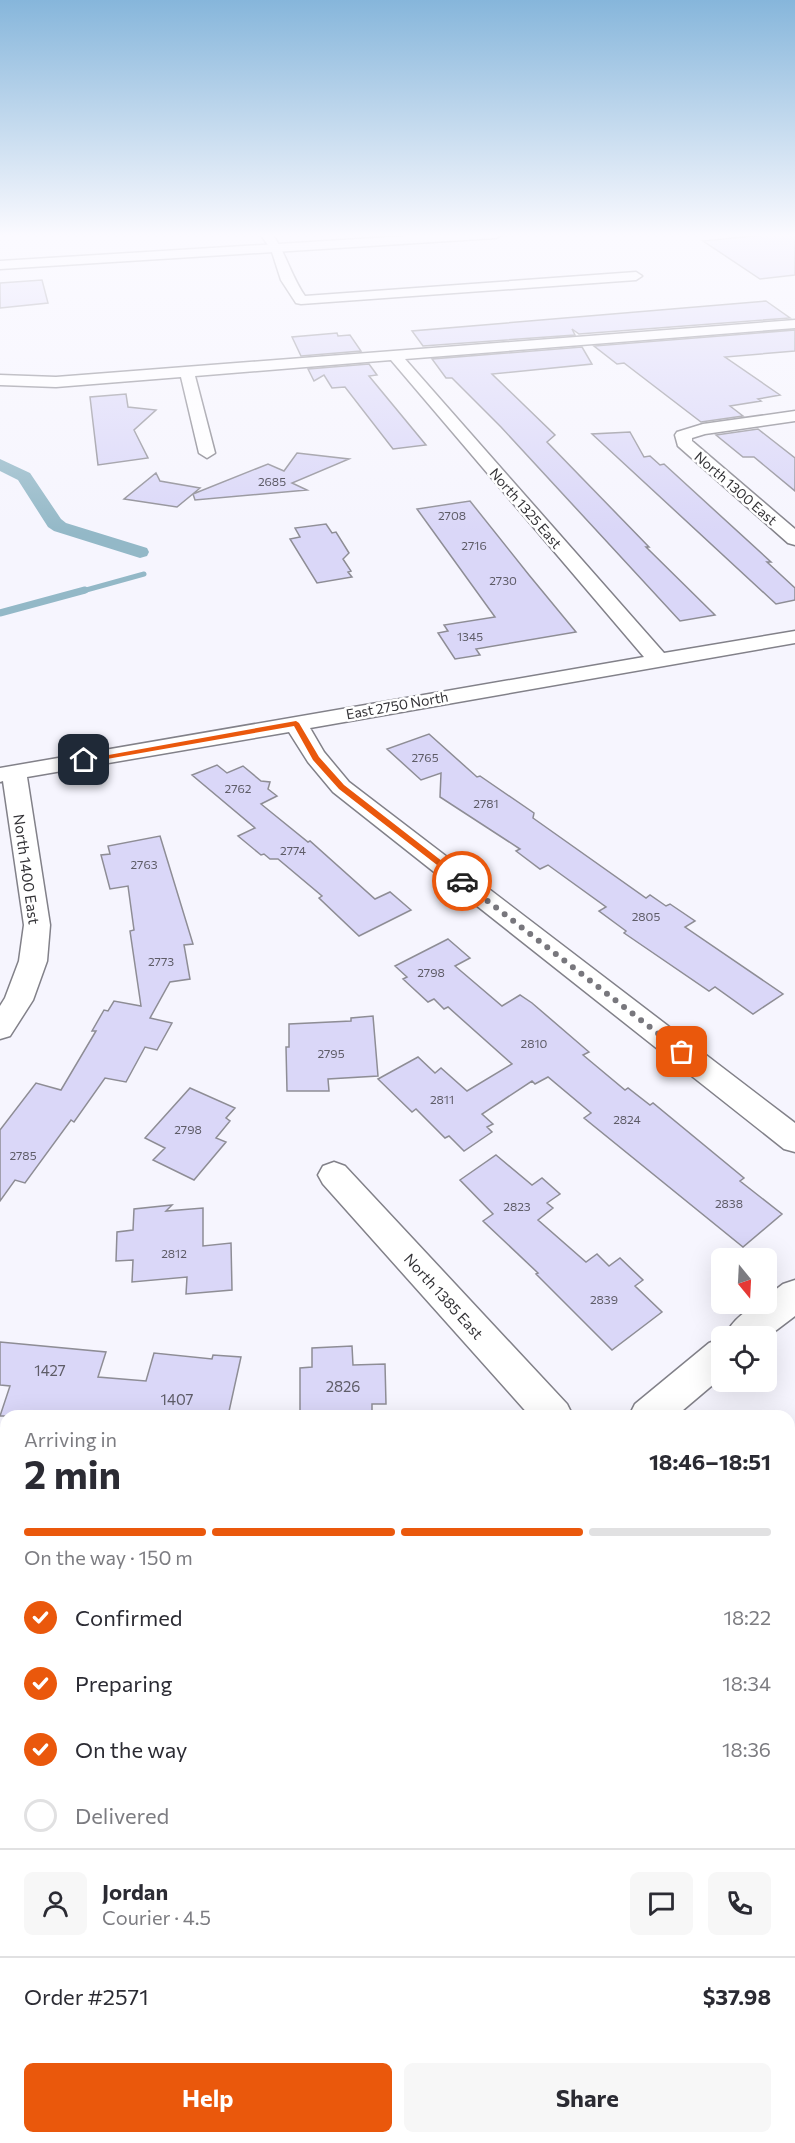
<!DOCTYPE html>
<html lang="en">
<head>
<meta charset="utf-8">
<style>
	:root { --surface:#fff; --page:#f7f7f7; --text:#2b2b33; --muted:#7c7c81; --line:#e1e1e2; --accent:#ea580c }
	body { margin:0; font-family:Commissioner,sans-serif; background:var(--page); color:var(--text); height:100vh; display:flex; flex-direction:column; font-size:22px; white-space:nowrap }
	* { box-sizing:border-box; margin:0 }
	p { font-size:20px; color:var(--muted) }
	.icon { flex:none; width:33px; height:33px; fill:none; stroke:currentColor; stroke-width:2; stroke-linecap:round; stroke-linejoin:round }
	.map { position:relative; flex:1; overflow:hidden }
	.panel { position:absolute; left:0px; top:1410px; width:795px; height:734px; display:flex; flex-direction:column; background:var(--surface); border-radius:18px 18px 0 0; box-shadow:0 6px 24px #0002 }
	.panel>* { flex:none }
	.needle { width:39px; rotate:162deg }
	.fabs { position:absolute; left:711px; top:1248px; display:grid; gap:12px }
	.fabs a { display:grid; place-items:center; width:66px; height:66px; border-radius:9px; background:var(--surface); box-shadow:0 6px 24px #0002; font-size:30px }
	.pin { position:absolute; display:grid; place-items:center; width:51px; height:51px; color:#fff; margin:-26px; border-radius:12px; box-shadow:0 3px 9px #0006 }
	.courier { position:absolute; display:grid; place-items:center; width:60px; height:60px; margin:-30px; border:4px solid #ea580c; border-radius:50%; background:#fff; color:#222; box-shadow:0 2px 8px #0007 }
	.summary em { font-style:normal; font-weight:700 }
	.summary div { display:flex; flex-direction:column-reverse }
	.summary { display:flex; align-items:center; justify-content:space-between; height:102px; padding:0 24px }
	h1 { font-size:39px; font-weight:700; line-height:45px }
	.bar { display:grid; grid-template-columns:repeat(4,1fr); gap:9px 6px; align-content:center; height:72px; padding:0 24px }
	.bar i { height:8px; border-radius:4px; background:var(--line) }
	.bar .active { background:var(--accent) }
	.bar p { grid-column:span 4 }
	.line { display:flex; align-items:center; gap:15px; padding:0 24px; border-top:2px solid var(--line) }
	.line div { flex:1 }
	.round { display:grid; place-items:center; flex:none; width:63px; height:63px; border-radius:9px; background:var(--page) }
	ol { padding:0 24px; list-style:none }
	li { display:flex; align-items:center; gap:18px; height:66px }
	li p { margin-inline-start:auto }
	li .icon { padding:6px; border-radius:50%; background:var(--accent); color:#fff; stroke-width:4 }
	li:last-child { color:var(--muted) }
	li i { width:33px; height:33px; border:3px solid var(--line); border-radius:50% }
	.primary-button { display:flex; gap:12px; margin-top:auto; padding:12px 24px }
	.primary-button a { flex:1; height:69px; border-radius:9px; background:var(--accent); color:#fff; font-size:24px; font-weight:700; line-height:69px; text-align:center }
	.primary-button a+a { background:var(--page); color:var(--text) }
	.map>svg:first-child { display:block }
</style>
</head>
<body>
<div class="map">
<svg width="795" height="2143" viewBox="0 0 795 2143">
	<rect width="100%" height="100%" fill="#f6f5fe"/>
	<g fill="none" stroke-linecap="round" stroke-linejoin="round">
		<path stroke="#93b8c7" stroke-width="5" d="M 79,592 L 144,574"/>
		<path stroke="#93b8c7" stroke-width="7" d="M 0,613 L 85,590"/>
		<path fill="#93b8c7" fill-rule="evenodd" d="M 0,459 L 30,473 L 61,519 L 66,523 L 147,548 L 149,552 L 147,556 L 140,558 L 54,531 L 48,527 L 18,480 L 0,471 Z"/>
	</g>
	<path fill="#dad7f8" stroke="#8e8d95" stroke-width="1.5" d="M 773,234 L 795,234 L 795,275 L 760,279 L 703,241 Z
		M 42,280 L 48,303 L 0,308 L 0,283 Z
		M 766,301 L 790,318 L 579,334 L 572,329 L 575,335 L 423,346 L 412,331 Z
		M 795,330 L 795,351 L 725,357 L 780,395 L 758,399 L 761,401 L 730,406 L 743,416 L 701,422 L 624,363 L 617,364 L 594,346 Z
		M 337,333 L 338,336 L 350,335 L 361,351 L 301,356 L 292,337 Z
		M 582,347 L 592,364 L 492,374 L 555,435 L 547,442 L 649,547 L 646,547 L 715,615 L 680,621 L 501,427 L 452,378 L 446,378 L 432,359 Z
		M 369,364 L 377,375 L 369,376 L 426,445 L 393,449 L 345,387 L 332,388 L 324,375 L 314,381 L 308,369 Z
		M 126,394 L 128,407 L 156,410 L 134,430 L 148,458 L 98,465 L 90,397 Z
		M 758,429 L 795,458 L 795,491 L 754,457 L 743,457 L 716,435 Z
		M 630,432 L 644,457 L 650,456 L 660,465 L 664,464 L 771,562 L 767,562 L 795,588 L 795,600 L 776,604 L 592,434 Z
		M 297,453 L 349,459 L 292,483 L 307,490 L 195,500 L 193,494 L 268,464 L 284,471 Z
		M 156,473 L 160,481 L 200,488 L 177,507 L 124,499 Z
		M 470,501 L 529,575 L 576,632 L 476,649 L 480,655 L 455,659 L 438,633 L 448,631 L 444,625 L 495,617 L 417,509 Z
		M 326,524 L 332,533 L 336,532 L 349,553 L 343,559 L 351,571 L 348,572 L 352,577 L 317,583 L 290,539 L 300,537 L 295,528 Z
		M 429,734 L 477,777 L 480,776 L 534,813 L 533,818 L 646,898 L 650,895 L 666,906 L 670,904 L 695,921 L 685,927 L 783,994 L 753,1014 L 715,987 L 709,991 L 624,933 L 626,931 L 599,911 L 606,907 L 548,865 L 540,869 L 516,851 L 520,849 L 440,797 L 441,773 L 421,780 L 387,749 Z
		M 217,765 L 227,773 L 243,766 L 261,781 L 270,782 L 268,789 L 277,796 L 261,804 L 308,842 L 310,841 L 375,899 L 390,892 L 411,910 L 359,936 L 319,898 L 322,896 L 278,859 L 270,859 L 264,854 L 261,855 L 238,836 L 255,828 L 192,775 Z
		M 160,836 L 193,944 L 184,945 L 190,979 L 170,982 L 150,1018 L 172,1023 L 157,1050 L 145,1047 L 126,1082 L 105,1078 L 74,1122 L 71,1120 L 25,1183 L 15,1180 L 0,1201 L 0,1130 L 36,1083 L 61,1090 L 96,1031 L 92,1031 L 104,1010 L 108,1011 L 114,1001 L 141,1006 L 130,931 L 134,930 L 128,886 L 110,889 L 101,855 L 110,854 L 108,846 Z
		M 448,939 L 470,958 L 455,966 L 502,1006 L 520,995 L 532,1003 L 589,1052 L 583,1055 L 625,1090 L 628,1088 L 650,1105 L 653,1103 L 744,1178 L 740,1181 L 782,1214 L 743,1247 L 584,1118 L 591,1113 L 548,1077 L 535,1084 L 532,1081 L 482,1114 L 493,1124 L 487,1127 L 492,1132 L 464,1151 L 449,1136 L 445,1138 L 416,1109 L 412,1112 L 378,1079 L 418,1057 L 435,1073 L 441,1068 L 467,1091 L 512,1064 L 448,1007 L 444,1009 L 434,999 L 428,1002 L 403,979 L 407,977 L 395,966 Z
		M 373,1016 L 378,1076 L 328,1079 L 329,1091 L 287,1091 L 286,1047 L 289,1047 L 289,1024 L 351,1021 L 351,1018 Z
		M 190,1088 L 235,1108 L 226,1118 L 230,1121 L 216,1138 L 226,1142 L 194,1180 L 153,1160 L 165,1148 L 145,1138 Z
		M 496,1155 L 532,1185 L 542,1178 L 560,1194 L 547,1203 L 553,1208 L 538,1220 L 586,1262 L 597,1254 L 609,1266 L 620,1258 L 643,1280 L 635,1286 L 662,1312 L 612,1350 L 536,1274 L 538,1273 L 483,1221 L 493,1214 L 460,1180 Z
		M 172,1205 L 166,1211 L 203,1208 L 203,1246 L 231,1243 L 232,1290 L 186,1294 L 187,1277 L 132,1282 L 133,1260 L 116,1261 L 117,1232 L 133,1230 L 134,1209 Z
		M 0,1342 L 106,1352 L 98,1377 L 146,1381 L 154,1353 L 212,1359 L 213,1355 L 241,1357 L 228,1416 L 0,1416 L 10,1386 L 0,1385 Z
		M 352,1346 L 353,1365 L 385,1364 L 386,1404 L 372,1404 L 372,1416 L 300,1416 L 300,1368 L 312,1367 L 312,1348 Z"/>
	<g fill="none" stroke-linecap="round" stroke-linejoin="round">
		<g stroke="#828189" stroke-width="3">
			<path id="minor" d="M 260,234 L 272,234 C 286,253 291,276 305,296 L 636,272 L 642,276 L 636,280 L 301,304 L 296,303 L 281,280 L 271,249 Z
				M 795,320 L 795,328 L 405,359 L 664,653 L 795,631 L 795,643 L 310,728 L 324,752 L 349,782 L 795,1123 L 795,1152 L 784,1149 L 333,792 L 308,762 L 289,732 L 27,777 L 50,925 L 47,961 L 33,1000 L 10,1036 L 0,1039 L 0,1006 L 5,998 L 19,961 L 24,925 L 3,781 L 0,782 L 0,768 L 644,657 L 391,360 L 195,376 L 215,453 L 207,458 L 199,453 L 181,377 L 56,387 L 0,385 L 0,375 L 56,377 Z
				M 795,411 L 795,421 L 705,434 L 692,438 L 692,441 L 795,529 L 795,545 L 788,543 L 678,446 L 675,435 L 677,432 L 703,424 Z
				M 334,1162 L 345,1166 L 567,1404 L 573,1416 L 530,1416 L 323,1184 L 318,1175 L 323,1166 Z
				M 795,1280 L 795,1316 L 766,1338 L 766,1336 L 725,1336 C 731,1322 750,1304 766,1304 L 766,1297 L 783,1284 Z
				M 722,1338 L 722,1377 L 676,1416 L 629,1416 L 635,1404 L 709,1343 Z
				M 0,1497 L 6,1498 L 6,1536 L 0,1535 Z
				M 6,1583 L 6,1642 L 0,1645 L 0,1586 Z
				M 420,2138 L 472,2138 L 474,2143 L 420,2143 Z"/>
		</g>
		<g stroke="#828189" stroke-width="3">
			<path id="tertiary" d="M 439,234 L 503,234 L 496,238 L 0,269 L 0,261 Z"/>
		</g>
		<use href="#minor" fill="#fff" fill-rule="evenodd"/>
		<use href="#tertiary" fill="#fff" fill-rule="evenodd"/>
	</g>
	<linearGradient id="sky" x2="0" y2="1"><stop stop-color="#86b6db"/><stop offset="0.44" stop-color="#fbfaff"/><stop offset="1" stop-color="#fbfaff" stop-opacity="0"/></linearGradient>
	<rect width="795" height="534" fill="url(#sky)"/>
	<path fill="#ea580c" d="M 296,721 L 299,723 L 319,757 L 344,785 L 465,879 L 465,882 L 459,882 L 339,789 L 313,760 L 294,726 L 84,763 L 81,760 Z"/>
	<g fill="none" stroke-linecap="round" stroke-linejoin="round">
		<path stroke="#78777d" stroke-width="6" stroke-dasharray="0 10.8" d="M 462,881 L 682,1052"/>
	</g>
	<g text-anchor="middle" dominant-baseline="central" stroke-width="5" stroke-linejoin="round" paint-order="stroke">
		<g font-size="12" fill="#5e5c67">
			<text x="272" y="481">2685</text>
			<text x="452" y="515">2708</text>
			<text x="474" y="545">2716</text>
			<text x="503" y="580">2730</text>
			<text x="470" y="636">1345</text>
			<text x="425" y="757">2765</text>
			<text x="238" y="788">2762</text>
			<text x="486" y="803">2781</text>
			<text x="293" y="850">2774</text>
			<text x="144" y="864">2763</text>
			<text x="646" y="916">2805</text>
			<text x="161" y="961">2773</text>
			<text x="431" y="972">2798</text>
			<text x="534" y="1043">2810</text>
			<text x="331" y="1053">2795</text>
			<text x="442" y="1099">2811</text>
			<text x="627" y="1119">2824</text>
			<text x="188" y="1129">2798</text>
			<text x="23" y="1155">2785</text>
			<text x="729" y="1203">2838</text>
			<text x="517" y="1206">2823</text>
			<text x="174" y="1253">2812</text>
			<text x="604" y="1299">2839</text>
		</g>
		<g font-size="14" fill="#343337" stroke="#fff">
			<text transform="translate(736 488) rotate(41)">North 1300 East</text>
			<text transform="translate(526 508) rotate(49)">North 1325 East</text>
			<text transform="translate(397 705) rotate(-10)">East 2750 North</text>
		</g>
		<g font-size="15" fill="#343337" stroke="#fff">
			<text transform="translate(27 869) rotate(82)">North 1400 East</text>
			<text transform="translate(444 1296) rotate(48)">North 1385 East</text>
		</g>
		<g font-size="15" fill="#5e5c67">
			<text x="50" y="1370">1427</text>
			<text x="343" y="1386">2826</text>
			<text x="177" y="1399">1407</text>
		</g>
	</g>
</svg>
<div class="fabs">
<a><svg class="needle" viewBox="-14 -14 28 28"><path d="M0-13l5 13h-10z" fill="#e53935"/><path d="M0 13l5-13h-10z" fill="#7c7c81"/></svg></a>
<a><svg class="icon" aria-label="locate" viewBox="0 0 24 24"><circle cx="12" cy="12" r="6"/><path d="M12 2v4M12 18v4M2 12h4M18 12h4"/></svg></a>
</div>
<div class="pin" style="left:682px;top:1052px;background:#ea580c"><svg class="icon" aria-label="bag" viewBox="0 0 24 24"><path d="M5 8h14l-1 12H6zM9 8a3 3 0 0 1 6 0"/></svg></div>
<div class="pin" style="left:84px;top:760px;background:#1f2937"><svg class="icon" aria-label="home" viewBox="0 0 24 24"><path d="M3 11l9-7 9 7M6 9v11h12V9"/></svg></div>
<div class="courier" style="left:462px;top:881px"><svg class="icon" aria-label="car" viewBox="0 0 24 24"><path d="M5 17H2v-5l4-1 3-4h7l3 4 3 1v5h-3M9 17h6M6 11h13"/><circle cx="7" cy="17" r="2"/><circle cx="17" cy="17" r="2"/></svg></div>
<section class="panel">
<div class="summary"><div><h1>2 min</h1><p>Arriving in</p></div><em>18:46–18:51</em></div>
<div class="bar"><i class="active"></i><i class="active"></i><i class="active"></i><i></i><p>On the way · 150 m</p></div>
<ol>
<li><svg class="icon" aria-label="check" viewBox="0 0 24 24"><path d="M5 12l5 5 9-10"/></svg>Confirmed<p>18:22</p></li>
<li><svg class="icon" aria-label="check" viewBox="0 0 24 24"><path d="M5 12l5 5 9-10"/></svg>Preparing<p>18:34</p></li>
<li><svg class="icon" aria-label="check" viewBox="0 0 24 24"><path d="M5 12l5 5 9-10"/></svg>On the way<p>18:36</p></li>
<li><i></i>Delivered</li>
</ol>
<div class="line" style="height:108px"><a class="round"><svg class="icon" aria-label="person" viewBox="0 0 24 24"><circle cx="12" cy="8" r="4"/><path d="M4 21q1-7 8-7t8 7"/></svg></a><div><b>Jordan</b><p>Courier · 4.5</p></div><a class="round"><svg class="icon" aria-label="chat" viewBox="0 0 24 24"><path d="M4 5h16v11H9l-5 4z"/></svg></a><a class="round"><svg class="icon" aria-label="phone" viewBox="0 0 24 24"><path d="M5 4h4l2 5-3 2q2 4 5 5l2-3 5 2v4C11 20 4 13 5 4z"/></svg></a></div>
<div class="line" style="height:78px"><div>Order #2571</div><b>$37.98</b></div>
<div class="primary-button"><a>Help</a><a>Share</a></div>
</section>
</div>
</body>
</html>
